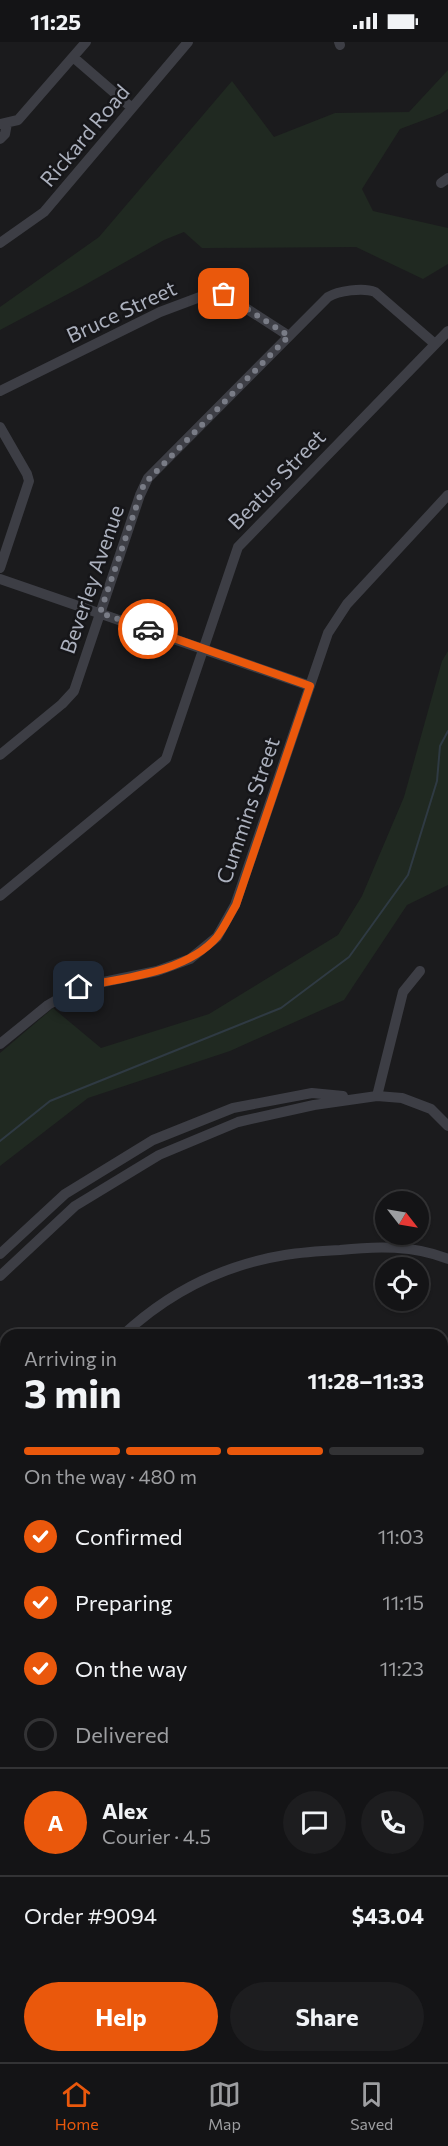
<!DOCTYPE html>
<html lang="en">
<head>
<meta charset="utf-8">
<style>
	:root { --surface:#141416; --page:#1d1d1f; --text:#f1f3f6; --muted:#9d9ea1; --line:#333335; --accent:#ea580c }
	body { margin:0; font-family:Commissioner,sans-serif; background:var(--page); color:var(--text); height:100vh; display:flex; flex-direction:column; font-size:22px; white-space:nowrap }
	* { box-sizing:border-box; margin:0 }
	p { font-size:20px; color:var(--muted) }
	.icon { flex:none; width:33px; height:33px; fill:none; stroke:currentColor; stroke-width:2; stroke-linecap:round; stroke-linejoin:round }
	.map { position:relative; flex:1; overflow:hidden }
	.panel { position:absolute; left:0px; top:1287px; width:448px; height:734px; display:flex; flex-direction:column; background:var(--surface); border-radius:18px 18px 0 0; box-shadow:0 2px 4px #0004,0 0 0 2px var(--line) }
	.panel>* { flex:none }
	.needle { width:39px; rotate:121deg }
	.controls { position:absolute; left:375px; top:1149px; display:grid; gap:12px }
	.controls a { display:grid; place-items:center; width:54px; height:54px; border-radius:50%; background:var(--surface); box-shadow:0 2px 4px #0004,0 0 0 2px var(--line); font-size:30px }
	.pin { position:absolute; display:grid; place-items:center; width:51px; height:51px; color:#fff; margin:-26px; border-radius:12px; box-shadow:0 3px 9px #0006 }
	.courier { position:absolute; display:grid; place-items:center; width:60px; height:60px; margin:-30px; border:4px solid #ea580c; border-radius:50%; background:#fff; color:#222; box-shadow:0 2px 8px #0007 }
	.summary em { font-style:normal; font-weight:700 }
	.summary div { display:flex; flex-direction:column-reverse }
	.summary { display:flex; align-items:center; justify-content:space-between; height:102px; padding:0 24px }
	h1 { font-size:39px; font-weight:700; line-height:45px }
	.bar { display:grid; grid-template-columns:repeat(4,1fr); gap:9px 6px; align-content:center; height:72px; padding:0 24px }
	.bar i { height:8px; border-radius:4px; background:var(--line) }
	.bar .selected { background:var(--accent) }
	.bar p { grid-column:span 4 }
	.line { display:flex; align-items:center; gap:15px; padding:0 24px; border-top:2px solid var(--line) }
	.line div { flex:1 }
	.round { display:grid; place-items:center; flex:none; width:63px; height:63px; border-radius:32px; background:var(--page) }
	ol { padding:0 24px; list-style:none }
	li { display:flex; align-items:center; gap:18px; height:66px }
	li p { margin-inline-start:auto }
	li .icon { padding:6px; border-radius:50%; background:var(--accent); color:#fff; stroke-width:4 }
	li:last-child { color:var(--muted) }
	li i { width:33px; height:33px; border:3px solid var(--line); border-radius:50% }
	.cta { display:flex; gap:12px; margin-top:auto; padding:12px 24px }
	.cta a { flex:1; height:69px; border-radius:36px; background:var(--accent); color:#fff; font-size:24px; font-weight:700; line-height:69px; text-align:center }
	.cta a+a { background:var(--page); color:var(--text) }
	.status { display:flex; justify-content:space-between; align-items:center; height:42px; padding:0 30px; background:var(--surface); direction:ltr }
	.status svg { height:16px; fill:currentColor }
	.tabs { display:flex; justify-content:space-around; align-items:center; height:84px; border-top:2px solid var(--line); background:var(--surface); font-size:16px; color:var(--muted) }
	.tabs a { display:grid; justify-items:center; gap:3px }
	.tabs .selected { color:var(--accent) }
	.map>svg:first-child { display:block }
</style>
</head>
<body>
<div class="status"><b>11:25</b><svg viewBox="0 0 49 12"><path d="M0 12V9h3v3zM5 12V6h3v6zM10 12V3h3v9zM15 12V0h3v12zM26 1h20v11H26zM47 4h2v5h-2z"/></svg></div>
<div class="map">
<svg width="448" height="2020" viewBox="0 0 448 2020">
	<rect width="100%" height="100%" fill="#1b1b1d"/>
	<path fill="#202921" d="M 448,28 L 448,67 L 440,72 L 400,87 L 362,147 L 373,169 L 448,186 L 448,222 L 423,237 L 356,205 L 202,206 L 184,190 L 164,198 L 83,244 L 0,288 L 0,265 L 99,195 L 232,39 L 274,95 L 335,71 L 409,70 Z
		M 448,609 L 448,843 L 407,863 L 344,958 L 230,1009 L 88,1056 L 0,1124 L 0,1011 L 53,966 L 101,1006 L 209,972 L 338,893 L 362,854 L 404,755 L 442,619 Z
		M 443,1409 L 448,1425 L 448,1510 L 443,1513 Z"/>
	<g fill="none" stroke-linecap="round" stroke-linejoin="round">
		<path stroke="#2f3a43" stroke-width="2" d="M 0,1099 L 50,1059 L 281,966 L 349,915 L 408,833 L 437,739 L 440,704 L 448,689"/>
		<path stroke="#3d3e45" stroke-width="10" d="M 339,0 L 340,3
			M 73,15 L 132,66
			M 0,82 L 18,78 L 86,0
			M 0,97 L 5,92 L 7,81
			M 441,141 L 448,136
			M 0,201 L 44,170 L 188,0
			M 0,349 L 160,270 L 208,252 L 224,252 L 289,294
			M 0,385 L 27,432 L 29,439 L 0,526
			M 0,537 L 310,644
			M 0,713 L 62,662 L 74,649 L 140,453 L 148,436 L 328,255 C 338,249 363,245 375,250 L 435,302
			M 0,854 L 166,717 L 238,505 L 448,289
			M 0,1002 L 48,963 L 79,945 L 157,929 L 190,917 L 217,895 L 235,863 L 328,591 L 347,562 L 448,453
			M 377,1054 L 403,950 L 420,929
			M 0,1212 L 65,1152 L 153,1098 L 233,1066 L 312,1051 L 343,1054
			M 0,1234 L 75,1164 L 159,1113 L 238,1080 L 314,1063 L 377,1054 L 402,1056 L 431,1067 L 448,1084
			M 123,1293 C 168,1251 223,1223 285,1213 C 303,1210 321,1209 340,1208 C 376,1204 414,1203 448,1217
			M 3,1511 L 6,1493
			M 442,1520 L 448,1519
			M 0,1707 L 6,1702
			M 0,1819 L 6,1833
			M 0,1847 L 6,1841
			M 442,1867 L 448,1858
			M 103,2014 L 104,2020
			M 34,2020 L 86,2014"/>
		<path stroke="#575962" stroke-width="14" d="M 442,1386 L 448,1400
			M 0,1511 L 6,1511"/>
		<path stroke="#4e5058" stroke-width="2" stroke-dasharray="8 6" stroke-linecap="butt" d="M 442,1950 L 448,1949
			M 256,2020 L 266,2014"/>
	</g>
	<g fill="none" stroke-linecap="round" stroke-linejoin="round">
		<path stroke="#797c86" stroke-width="6" stroke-dasharray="0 10.8" d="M 148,587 L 100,571 L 144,442 L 289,294 L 224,252"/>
		<path stroke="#ea580c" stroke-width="8" d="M 79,945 C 122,936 186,931 217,895 C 224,886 230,873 236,863 L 310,644 L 148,587"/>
	</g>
	<g text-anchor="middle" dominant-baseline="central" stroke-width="5" stroke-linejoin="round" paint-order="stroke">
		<g font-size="21" fill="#acb1be" stroke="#161619">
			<text transform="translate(84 93) rotate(-50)">Rickard Road</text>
			<text transform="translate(121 269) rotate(-25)">Bruce Street</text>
			<text transform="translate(276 437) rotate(-46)">Beatus Street</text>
			<text transform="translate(91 537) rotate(-71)">Beverley Avenue</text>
			<text transform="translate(247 768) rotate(-71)">Cummins Street</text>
		</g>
	</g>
</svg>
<div class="controls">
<a><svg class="needle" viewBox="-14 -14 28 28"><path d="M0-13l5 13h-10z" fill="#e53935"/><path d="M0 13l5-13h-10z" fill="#9d9ea1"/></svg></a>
<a><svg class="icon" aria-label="locate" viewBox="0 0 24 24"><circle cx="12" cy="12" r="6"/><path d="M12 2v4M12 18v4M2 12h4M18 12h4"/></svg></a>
</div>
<div class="pin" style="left:224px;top:252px;background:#ea580c"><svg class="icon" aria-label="bag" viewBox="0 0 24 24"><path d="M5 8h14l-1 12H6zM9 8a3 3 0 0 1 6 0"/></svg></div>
<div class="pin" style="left:79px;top:945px;background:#1f2937"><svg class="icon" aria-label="home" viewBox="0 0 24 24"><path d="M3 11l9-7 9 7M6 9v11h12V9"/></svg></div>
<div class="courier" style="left:148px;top:587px"><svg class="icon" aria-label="car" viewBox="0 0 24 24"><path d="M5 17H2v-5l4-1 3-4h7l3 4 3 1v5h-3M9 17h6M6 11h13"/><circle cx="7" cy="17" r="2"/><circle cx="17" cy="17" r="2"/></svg></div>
<section class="panel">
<div class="summary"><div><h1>3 min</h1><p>Arriving in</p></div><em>11:28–11:33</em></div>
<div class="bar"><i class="selected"></i><i class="selected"></i><i class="selected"></i><i></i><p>On the way · 480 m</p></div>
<ol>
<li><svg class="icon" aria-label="check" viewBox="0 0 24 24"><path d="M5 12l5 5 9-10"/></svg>Confirmed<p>11:03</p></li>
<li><svg class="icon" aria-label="check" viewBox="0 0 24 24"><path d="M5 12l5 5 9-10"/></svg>Preparing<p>11:15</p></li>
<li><svg class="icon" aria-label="check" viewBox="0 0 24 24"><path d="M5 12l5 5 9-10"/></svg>On the way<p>11:23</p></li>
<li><i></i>Delivered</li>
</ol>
<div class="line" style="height:108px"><b class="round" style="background:var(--accent);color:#fff">A</b><div><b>Alex</b><p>Courier · 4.5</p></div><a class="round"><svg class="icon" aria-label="chat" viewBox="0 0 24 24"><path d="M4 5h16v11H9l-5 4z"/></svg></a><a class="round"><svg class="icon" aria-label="phone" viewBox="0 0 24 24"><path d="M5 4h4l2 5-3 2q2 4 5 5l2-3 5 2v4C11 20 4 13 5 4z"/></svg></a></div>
<div class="line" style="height:78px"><div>Order #9094</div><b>$43.04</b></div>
<div class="cta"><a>Help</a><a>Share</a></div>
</section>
</div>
<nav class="tabs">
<a class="selected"><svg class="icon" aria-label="home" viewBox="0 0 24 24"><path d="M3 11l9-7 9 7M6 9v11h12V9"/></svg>Home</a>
<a><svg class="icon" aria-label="map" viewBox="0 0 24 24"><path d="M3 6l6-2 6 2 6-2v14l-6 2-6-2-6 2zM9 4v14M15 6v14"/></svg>Map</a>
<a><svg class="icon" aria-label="saved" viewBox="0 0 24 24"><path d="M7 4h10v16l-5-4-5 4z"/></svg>Saved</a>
</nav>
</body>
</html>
